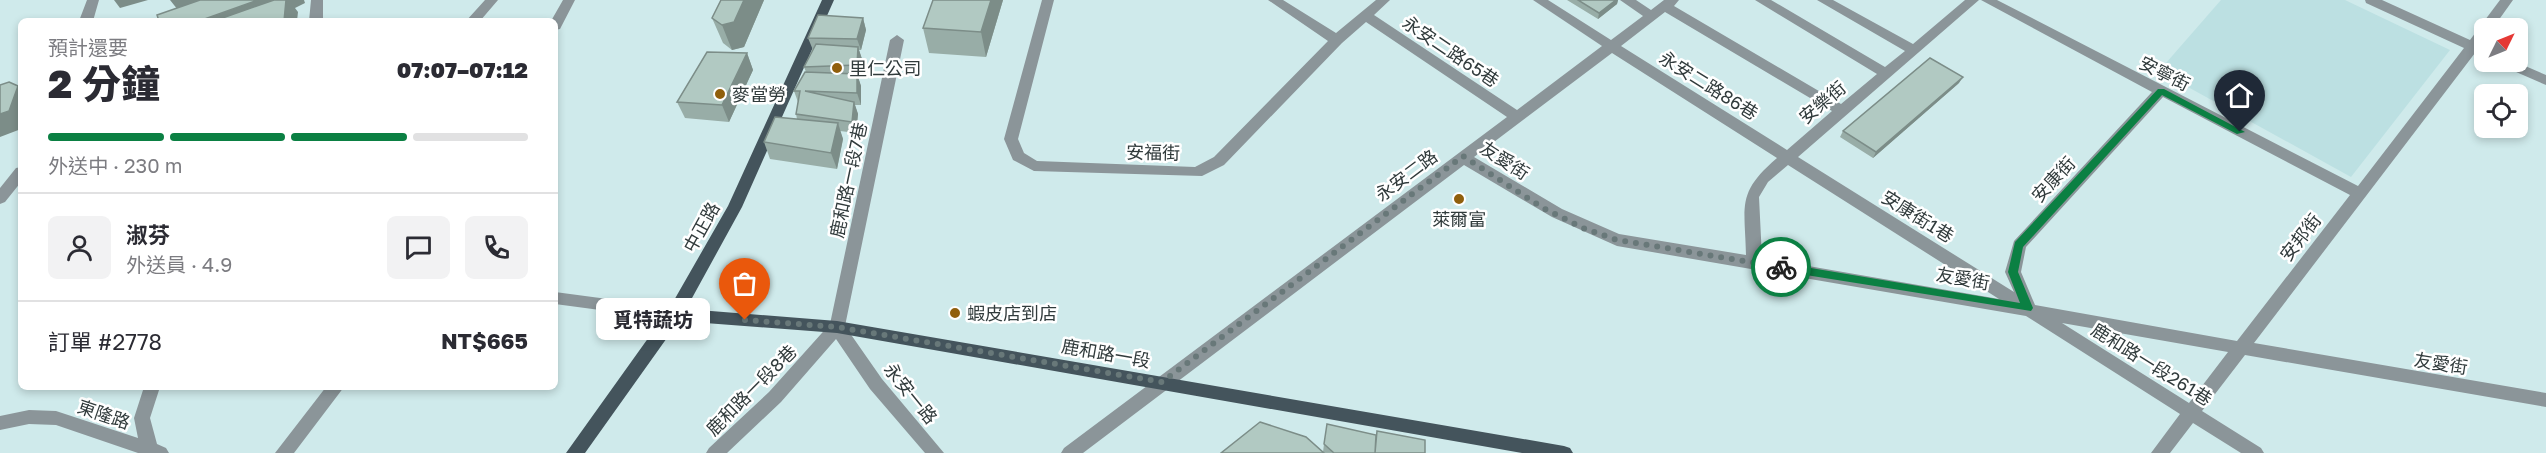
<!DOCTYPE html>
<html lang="zh-TW">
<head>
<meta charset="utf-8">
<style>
	:root { --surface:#fff; --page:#f2f2f3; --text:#2b2b33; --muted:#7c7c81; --line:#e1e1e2; --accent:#0b8043 }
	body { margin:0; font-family:"Golos Text","Noto Sans TC",sans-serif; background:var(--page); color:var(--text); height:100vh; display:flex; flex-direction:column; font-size:22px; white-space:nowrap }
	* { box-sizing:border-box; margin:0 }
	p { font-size:20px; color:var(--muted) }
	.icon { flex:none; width:33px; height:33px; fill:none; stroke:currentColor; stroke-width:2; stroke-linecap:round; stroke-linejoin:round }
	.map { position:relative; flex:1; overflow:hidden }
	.drawer { position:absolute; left:18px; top:18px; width:540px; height:372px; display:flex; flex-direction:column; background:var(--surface); border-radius:9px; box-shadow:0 3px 9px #0003 }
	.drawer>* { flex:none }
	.needle { width:39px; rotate:47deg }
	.fabs { position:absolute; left:2474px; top:18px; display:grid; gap:12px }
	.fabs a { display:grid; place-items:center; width:54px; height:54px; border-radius:9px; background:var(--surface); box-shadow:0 3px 9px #0003; font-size:30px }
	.pin { position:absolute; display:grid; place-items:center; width:51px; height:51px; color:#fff; margin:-62px -26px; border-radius:50% 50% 50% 0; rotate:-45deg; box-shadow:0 0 6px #0007 }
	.pin .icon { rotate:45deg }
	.courier { position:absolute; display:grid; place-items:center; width:60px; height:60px; margin:-30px; border:4px solid #0b8043; border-radius:50%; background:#fff; color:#222; box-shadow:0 2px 8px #0007 }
	.bubble { position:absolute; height:42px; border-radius:9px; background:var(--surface); box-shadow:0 3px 9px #0003; font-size:20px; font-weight:800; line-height:42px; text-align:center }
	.head em { font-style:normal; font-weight:800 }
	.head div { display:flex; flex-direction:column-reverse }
	.head { display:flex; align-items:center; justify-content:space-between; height:102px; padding:0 30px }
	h1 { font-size:39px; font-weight:800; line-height:45px }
	.bar { display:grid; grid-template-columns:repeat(4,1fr); gap:9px 6px; align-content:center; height:72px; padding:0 30px }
	.bar i { height:8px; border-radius:4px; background:var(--line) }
	.bar .on { background:var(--accent) }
	.bar p { grid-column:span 4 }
	.line { display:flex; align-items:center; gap:15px; padding:0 30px; border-top:2px solid var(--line) }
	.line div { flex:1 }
	.round { display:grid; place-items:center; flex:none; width:63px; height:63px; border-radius:9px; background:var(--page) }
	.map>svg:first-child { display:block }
</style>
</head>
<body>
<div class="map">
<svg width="2546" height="453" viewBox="0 0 2546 453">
	<rect width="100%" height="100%" fill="#cfeaeb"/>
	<path fill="#bce0e2" d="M 2221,0 L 2345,0 L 2450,50 L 2351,177 L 2159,71 Z"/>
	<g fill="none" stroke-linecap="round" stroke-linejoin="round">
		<path fill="#8b9599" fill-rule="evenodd" d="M 87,0 L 99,0 L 93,21 L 79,21 Z
			M 311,0 L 323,0 L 323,21 L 309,21 Z
			M 485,0 L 498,0 L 480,21 L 466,21 Z
			M 563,0 L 575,0 L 560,29 L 555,30 L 555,21 L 551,21 Z
			M 1042,0 L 1054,0 L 1018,139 L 1024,153 L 1037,161 L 1195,167 L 1214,157 L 1328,41 L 1268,0 L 1283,0 L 1336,33 L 1376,0 L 1390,0 L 1374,15 L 1517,110 L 1602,46 L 1533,0 L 1548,0 L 1611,40 L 1643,16 L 1620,0 L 1636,0 L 1651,10 L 1664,0 L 1679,0 L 1674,6 L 1841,104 L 1877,74 L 1755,0 L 1771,0 L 1885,67 L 1905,51 L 1817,0 L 1833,0 L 1913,44 L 1965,0 L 1979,0 L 1798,157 L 2014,292 L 2005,272 L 2014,241 L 2152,92 L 1981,0 L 1997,0 L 2358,186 L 2464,48 L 2366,3 L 2365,0 L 2382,0 L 2470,40 L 2500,0 L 2513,0 L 2493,28 L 2484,28 L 2484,41 L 2481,45 L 2484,47 L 2484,57 L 2475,53 L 2254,343 L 2546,393 L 2546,407 L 2245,355 L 2202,411 L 2261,448 L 2264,453 L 2241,453 L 2193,423 L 2170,453 L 2151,453 L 2180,414 L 2026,316 L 1617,246 L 1552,217 L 1464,165 L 1083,453 L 1061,453 L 1064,448 L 1507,117 L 1366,22 L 1342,43 L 1224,165 L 1202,176 L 1034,171 L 1013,160 L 1004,139 ZM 1665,12 L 1832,111 L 1787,150 L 1621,46 ZM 1612,53 L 1777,158 C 1736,193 1745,206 1746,255 L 1619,234 L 1562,209 L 1474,157 ZM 2163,97 L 2350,195 L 2237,341 L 2035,305 L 2021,272 L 2026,247 ZM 1788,165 L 1999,299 L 1762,258 L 1759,197 L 1768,182 ZM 2062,323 L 2228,352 L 2189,403 Z
			M 897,35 L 904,40 L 845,326 L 882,379 L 944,453 L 925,453 L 870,389 L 836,339 L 781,402 L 727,453 L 706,453 L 709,448 L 769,392 L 830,324 L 890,40 Z
			M 2498,62 L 2516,62 L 2546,75 L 2546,85 L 2500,65 Z
			M 21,167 L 21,182 L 5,202 L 0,204 L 0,188 L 16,168 Z
			M 555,292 L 675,308 L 681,309 L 683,314 L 681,319 L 675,320 L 555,304 Z
			M 144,387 L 160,387 L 150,418 L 157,444 L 166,448 L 169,453 L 138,453 L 56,425 L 29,424 L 0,430 L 0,416 L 29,410 L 56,411 L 138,438 L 134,418 Z
			M 326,387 L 344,387 L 294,453 L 275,453 Z"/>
		<path fill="#44545c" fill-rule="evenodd" d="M 822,0 L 834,0 L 742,207 L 686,309 L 837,321 L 1564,446 L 1570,448 L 1573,453 L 1522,453 L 837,333 L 679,321 L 585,453 L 566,453 L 669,309 L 728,206 Z"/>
	</g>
	<path fill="#98ada7" d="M 721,0 L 764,0 L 744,47 L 732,50 L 723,43 L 712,18 Z
		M 933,0 L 1003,0 L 986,57 L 929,53 L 923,28 Z
		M 1567,0 L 1618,0 L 1617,4 L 1598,19 Z
		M 863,18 L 866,30 L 861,50 L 859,50 L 862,59 L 860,77 L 858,77 L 861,86 L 861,105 L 855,105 L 858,114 L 856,133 L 840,131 L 843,139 L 837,169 L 770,159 L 764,142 L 797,119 L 796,114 L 798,102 L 794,91 L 806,72 L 804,67 L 813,50 L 808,38 Z
		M 747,53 L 753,70 L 729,122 L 685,118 L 677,102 Z
		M 1959,83 L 1873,158 L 1840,137 L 1843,131 Z
		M 1324,444 L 1425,453 L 1221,453 L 1323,452 Z"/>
	<path fill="#7c8d88" d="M 114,0 L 148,0 L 120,8 Z
		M 170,0 L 207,0 L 178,10 Z
		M 258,0 L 304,0 L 305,3 L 295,8 L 298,12 L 297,21 L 199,21 Z
		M 744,0 L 764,0 L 744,47 L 732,50 L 722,25 Z
		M 991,0 L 1003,0 L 986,57 L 981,32 Z
		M 1616,0 L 1618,0 L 1617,4 L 1598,19 L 1599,13 Z
		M 863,18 L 866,30 L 861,50 L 857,39 Z
		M 858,47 L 862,59 L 860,77 L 857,65 Z
		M 747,53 L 753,70 L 729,122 L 722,105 Z
		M 857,74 L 861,86 L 861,105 L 857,93 Z
		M 1963,77 L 1959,83 L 1873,158 L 1876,152 Z
		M 18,86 L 21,89 L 21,129 L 0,137 L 0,114 Z
		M 854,102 L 858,114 L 856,133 L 852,122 Z
		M 838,123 L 843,139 L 837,169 L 831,153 Z"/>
	<path fill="#b1c9c2" stroke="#7c8d88" stroke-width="1.5" d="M 200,0 L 258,0 L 199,21 L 159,21 L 157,15 Z
		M 274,0 L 286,0 L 284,21 L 214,21 Z
		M 721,0 L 744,0 L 734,22 L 722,25 L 712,18 Z
		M 933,0 L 991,0 L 981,32 L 923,28 Z
		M 1578,0 L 1616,0 L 1599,13 Z
		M 818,15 L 863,18 L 857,39 L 808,38 Z
		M 816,44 L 858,47 L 857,65 L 804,67 Z
		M 707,52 L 747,53 L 722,105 L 677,102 Z
		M 1930,58 L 1963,77 L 1876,152 L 1843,131 Z
		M 805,72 L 857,74 L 857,93 L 805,91 L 854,102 L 852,122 L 796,114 L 800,91 L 794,91 Z
		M 9,82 L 18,86 L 9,111 L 0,114 L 0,85 Z
		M 775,117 L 838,123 L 831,153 L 764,142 Z
		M 1260,422 L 1306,437 L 1324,453 L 1221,453 Z
		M 1327,424 L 1376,435 L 1375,453 L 1334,453 L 1324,444 Z
		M 1377,431 L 1425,440 L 1425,453 L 1375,453 Z"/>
	<path fill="#0b8043" d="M 2158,89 L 2164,89 L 2245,132 L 2237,134 L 2162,95 L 2023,247 L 2018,272 L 2033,308 L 2031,311 L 1781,271 L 1776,267 L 1781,263 L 2020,303 L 2008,272 L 2015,242 Z"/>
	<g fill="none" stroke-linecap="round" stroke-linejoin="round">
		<path stroke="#687879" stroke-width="6" stroke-dasharray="0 10.8" d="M 745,320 L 837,327 L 1162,382 L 1463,156 L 1543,208 L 1583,228 L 1617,240 L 1781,267"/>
	</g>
	<g fill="#905f0c" stroke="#fff" stroke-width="2">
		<circle cx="837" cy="68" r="6"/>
		<circle cx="720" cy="94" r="6"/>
		<circle cx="1459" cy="199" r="6"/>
		<circle cx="955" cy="313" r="6"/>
	</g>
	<g text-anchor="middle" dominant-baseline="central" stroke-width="5" stroke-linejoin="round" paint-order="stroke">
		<g font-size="18" fill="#313b3c" stroke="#fff">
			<text transform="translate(1451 51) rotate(34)">永安二路65巷</text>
			<text transform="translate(2165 73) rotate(27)">安寧街</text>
			<text transform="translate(1709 85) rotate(32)">永安二路86巷</text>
			<text transform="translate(1822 102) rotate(-40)">安樂街</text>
			<text transform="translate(1153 152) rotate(1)">安福街</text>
			<text transform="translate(1505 160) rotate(33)">友愛街</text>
			<text transform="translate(1406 175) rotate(-37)">永安二路</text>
			<text transform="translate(2053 179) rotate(-47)">安康街</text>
			<text transform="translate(848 180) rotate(-78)">鹿和路一段7巷</text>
			<text transform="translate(1918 216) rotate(32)">安康街1巷</text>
			<text transform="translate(701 227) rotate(-61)">中正路</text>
			<text transform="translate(2300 237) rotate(-52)">安邦街</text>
			<text transform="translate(1963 278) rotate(10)">友愛街</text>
			<text transform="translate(1106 353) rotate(10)">鹿和路一段</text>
			<text transform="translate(2441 363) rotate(9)">友愛街</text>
			<text transform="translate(2152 364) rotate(32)">鹿和路一段261巷</text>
			<text transform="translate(751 390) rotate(-45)">鹿和路一段8巷</text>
			<text transform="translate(911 393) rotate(51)">永安一路</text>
			<text transform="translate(104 414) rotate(19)">東隆路</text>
		</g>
		<g font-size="18" fill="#313b3c" stroke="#fff" text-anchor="start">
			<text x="849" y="68">里仁公司</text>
			<text x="732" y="94">麥當勞</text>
			<text x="1459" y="219" text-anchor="middle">萊爾富</text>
			<text x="967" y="313">蝦皮店到店</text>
		</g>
	</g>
</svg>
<div class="fabs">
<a><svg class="needle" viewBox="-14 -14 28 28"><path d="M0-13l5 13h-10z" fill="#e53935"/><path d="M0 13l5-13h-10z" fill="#7c7c81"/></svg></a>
<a><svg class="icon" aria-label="locate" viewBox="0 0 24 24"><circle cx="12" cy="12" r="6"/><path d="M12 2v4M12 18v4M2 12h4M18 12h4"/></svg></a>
</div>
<div class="pin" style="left:745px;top:320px;background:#ea580c"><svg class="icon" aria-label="bag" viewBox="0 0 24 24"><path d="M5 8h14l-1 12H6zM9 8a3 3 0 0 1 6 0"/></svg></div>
<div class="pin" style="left:2240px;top:132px;background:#1f2937"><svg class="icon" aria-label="home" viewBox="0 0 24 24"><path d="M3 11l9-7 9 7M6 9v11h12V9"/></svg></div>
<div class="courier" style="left:1781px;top:267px"><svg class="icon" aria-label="bike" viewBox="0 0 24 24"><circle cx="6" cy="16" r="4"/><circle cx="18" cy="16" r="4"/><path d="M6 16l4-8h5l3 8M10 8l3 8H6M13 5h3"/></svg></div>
<div class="bubble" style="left:596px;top:298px;width:114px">覓特蔬坊</div>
<section class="drawer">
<div class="head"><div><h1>2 分鐘</h1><p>預計還要</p></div><em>07:07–07:12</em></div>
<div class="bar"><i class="on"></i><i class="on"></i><i class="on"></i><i></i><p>外送中 · 230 m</p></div>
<div class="line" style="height:108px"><a class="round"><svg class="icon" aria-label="person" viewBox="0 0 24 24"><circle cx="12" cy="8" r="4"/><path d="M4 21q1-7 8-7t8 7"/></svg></a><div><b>淑芬</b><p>外送員 · 4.9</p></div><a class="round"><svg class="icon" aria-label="chat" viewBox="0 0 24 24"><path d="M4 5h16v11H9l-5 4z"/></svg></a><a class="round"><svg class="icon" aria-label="phone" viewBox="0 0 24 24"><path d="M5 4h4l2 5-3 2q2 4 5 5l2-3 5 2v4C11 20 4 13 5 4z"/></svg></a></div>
<div class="line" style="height:78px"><div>訂單 #2778</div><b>NT$665</b></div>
</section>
</div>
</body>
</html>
